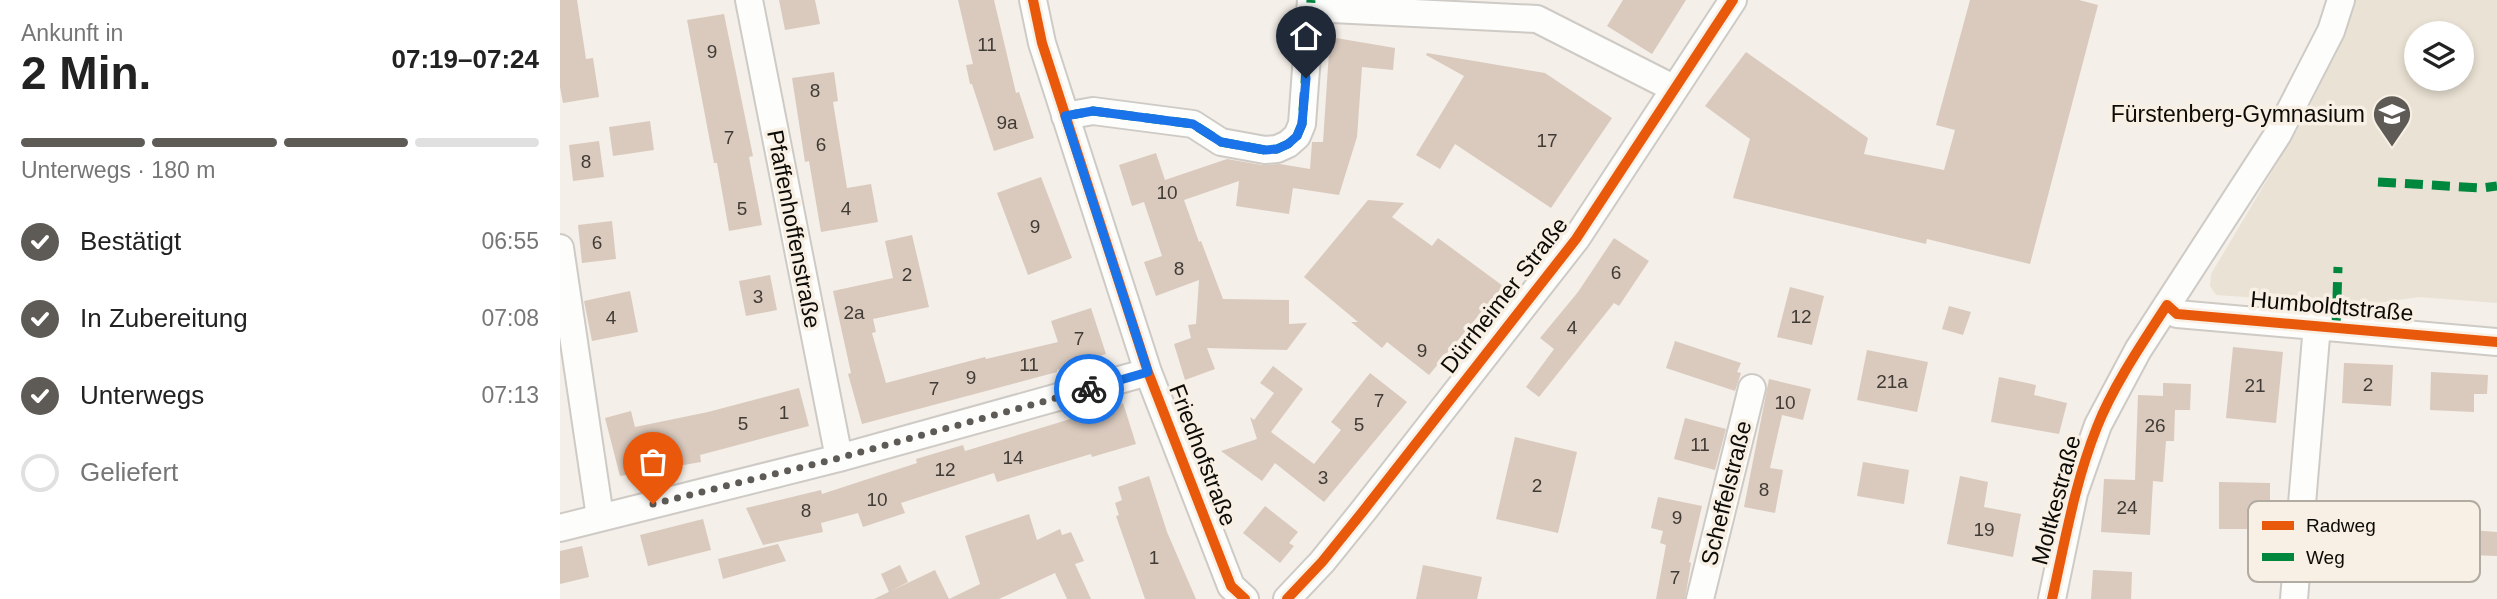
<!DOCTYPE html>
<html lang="de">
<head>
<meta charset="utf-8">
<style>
	:root { --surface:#fff; --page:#f6f6f6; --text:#222; --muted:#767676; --line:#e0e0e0; --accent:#5e5b56 }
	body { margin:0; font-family:Helvetica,sans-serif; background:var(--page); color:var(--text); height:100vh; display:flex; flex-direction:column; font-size:26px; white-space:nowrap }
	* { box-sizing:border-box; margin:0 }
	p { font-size:23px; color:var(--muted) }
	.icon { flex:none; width:38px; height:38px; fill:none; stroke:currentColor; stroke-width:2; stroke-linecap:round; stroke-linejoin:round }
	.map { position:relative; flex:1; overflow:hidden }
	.panel { display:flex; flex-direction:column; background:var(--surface); width:560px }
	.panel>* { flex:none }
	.buttons { position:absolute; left:1844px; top:21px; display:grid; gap:14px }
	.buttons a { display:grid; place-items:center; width:70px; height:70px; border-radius:50%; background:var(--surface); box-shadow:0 4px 10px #0003; font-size:35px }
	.pin { position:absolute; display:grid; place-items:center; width:60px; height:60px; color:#fff; margin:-72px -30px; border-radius:50% 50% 50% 0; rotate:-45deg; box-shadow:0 0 7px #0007 }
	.pin .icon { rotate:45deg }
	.courier { position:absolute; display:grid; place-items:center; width:70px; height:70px; margin:-35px; border:5px solid #1a73e8; border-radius:50%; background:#fff; color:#222; box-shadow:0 2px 9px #0007 }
	.summary em { font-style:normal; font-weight:800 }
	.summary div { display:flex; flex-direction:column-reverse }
	.summary { display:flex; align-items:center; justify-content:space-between; height:119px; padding:0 21px }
	h1 { font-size:46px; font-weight:800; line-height:52px }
	.bar { display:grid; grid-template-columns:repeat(4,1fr); gap:10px 7px; align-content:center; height:84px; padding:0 21px }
	.bar i { height:9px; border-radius:5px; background:var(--line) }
	.bar .on { background:var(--accent) }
	.bar p { grid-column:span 4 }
	ol { padding:0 21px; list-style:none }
	li { display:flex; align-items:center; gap:21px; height:77px }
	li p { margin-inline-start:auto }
	li .icon { padding:7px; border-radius:50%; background:var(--accent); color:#fff; stroke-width:4 }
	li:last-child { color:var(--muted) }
	li i { width:38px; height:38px; border:4px solid var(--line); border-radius:50% }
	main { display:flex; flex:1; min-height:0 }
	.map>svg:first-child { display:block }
</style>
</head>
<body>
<main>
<section class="panel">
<div class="summary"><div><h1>2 Min.</h1><p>Ankunft in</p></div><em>07:19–07:24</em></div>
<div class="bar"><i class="on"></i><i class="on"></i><i class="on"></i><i></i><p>Unterwegs · 180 m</p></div>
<ol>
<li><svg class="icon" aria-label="check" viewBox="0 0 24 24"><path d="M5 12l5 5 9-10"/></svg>Bestätigt<p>06:55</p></li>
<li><svg class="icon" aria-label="check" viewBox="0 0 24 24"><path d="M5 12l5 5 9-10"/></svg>In Zubereitung<p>07:08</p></li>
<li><svg class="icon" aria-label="check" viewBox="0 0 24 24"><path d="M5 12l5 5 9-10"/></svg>Unterwegs<p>07:13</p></li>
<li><i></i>Geliefert</li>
</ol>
</section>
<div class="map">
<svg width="1937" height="599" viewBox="0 0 1937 599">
	<rect width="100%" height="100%" fill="#f4efe8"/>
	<path fill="#eae2d4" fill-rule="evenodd" d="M 1794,0 L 1937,0 L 1937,303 L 1859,297 L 1803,305 L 1656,295 L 1650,286 L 1651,274 L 1744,118 L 1781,39 ZM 1857,33 L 1902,33 L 1902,79 L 1857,79 Z"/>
	<path fill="#dacabe" d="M 0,0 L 17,0 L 26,59 L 33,58 L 39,97 L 3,103 L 0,87 Z
		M 219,0 L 255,0 L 260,24 L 225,30 Z
		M 398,0 L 434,0 L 456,93 L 459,92 L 474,138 L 434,151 L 412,84 L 410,84 L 406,65 L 413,64 Z
		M 1063,0 L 1126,0 L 1092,54 L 1047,26 Z
		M 1410,0 L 1519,0 L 1538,5 L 1470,264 L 1367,239 L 1366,244 L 1173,198 L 1190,139 L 1145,106 L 1186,52 L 1308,138 L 1304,154 L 1384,170 L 1395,130 L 1376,125 Z
		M 164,14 L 193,156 L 189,157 L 202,225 L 169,231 L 157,163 L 154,163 L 127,20 Z
		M 770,37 L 835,48 L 833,70 L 802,67 L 797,137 L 779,195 L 733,188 L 729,214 L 676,206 L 679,181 L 624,200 L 639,242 L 641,241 L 663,299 L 729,300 L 729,324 L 747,323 L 727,350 L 647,348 L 655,369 L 625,380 L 614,344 L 631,338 L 628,325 L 636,324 L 639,280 L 596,296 L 584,262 L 602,256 L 584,202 L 572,206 L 559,165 L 596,153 L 605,180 L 667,159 L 702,165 L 720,164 L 750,169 L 752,142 L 763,142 Z
		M 867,53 L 985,73 L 1052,118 L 991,208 L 895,144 L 880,169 L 856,155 L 904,76 L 866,55 Z
		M 274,72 L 278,101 L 273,102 L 287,188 L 311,184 L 318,222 L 261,232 L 249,161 L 245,162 L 232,78 Z
		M 90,121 L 94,150 L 53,156 L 49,127 Z
		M 39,141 L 44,177 L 13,181 L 9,145 Z
		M 481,177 L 512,258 L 468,275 L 437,193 Z
		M 808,200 L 844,203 L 832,217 L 872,246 L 878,238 L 943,286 L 869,375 L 827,342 L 822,348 L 791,322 L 798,322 L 744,277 Z
		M 52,221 L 56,259 L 22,263 L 18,225 Z
		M 352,235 L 369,307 L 313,319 L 316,332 L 312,333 L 326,383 L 425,357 L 426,359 L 498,342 L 491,321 L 531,308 L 546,354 L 497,370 L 497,372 L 302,424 L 288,374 L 291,373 L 273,291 L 333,278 L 325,241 Z
		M 1054,238 L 1089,261 L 1059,306 L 1054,303 L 979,397 L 966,387 L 994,349 L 980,338 L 1018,292 Z
		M 210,275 L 217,310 L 186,316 L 179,281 Z
		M 1230,287 L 1264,296 L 1252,345 L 1217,337 Z
		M 70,291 L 78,332 L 32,341 L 24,301 Z
		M 1389,306 L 1411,312 L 1403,335 L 1382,329 Z
		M 1115,341 L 1181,363 L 1177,372 L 1181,373 L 1175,391 L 1106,368 Z
		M 1673,347 L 1723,352 L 1716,423 L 1666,418 Z
		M 1307,350 L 1368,362 L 1357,412 L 1297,400 Z
		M 1784,363 L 1833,365 L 1831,406 L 1782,403 Z
		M 713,366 L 743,389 L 711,432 L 754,464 L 781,430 L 771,422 L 810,373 L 847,402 L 764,502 L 715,463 L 702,481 L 661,451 L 697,439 L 690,417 L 694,420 L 714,393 L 700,383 Z
		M 1871,372 L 1928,375 L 1927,394 L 1914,394 L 1914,412 L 1870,410 Z
		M 1439,377 L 1476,385 L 1474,395 L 1507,403 L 1499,434 L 1431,422 Z
		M 1209,379 L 1251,389 L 1243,420 L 1222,415 L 1210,468 L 1223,470 L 1215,513 L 1184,507 Z
		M 1603,383 L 1631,384 L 1630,410 L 1615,410 L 1614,441 L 1606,441 L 1603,482 L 1593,481 L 1590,535 L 1541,532 L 1544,479 L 1575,480 L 1578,395 L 1603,396 Z
		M 239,388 L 249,426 L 140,455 L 141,462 L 60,476 L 45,418 L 71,411 L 75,427 L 148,412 Z
		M 563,403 L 576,444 L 532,457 L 531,454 L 437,482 L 434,473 L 341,503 L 345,513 L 303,527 L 298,513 L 261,523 L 263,532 L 203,545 L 186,508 L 261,490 L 262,494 L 357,463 L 356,459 L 403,445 L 405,451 Z
		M 1125,418 L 1166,429 L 1155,470 L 1114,459 Z
		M 955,437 L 1017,452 L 998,533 L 936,519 Z
		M 1303,462 L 1349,470 L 1344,504 L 1297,496 Z
		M 589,476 L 607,532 L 636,599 L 585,599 L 556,516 L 559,515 L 555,503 L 562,500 L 558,487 Z
		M 1400,476 L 1428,482 L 1424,507 L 1461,514 L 1453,557 L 1387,544 Z
		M 1659,482 L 1710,483 L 1710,529 L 1659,529 Z
		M 1098,497 L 1142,506 L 1129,562 L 1131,563 L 1125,599 L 1096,599 L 1106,545 L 1100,543 L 1103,531 L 1091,528 Z
		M 705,506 L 738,532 L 729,543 L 734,546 L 720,563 L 683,533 Z
		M 469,514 L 477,540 L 500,529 L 502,535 L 511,532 L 524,561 L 515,564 L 531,599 L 507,599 L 495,573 L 439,599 L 389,599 L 420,584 L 405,536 Z
		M 143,519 L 151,550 L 88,566 L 80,535 Z
		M 1774,519 L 1910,526 L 1910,530 L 1937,532 L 1937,556 L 1773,550 Z
		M 218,544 L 226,561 L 163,579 L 158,559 Z
		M 22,546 L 29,577 L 0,584 L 0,551 Z
		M 340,565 L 348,582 L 329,592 L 321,574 Z
		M 863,565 L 922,577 L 917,599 L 856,599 Z
		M 375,570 L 389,599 L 314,599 Z
		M 1533,570 L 1572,572 L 1571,599 L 1531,599 Z"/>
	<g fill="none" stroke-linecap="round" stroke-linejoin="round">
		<g stroke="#cecac5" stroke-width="30">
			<path id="minor" d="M 189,0 L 279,458
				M 473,0 L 482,43 L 588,372 L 671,586 L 685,599
				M 751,8 L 977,19 L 1113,88
				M 505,116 L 533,111 L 633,124 L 661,142 L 705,150 L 717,149 L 728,144 L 737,136 L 742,124 L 751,0
				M 0,248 L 40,517
				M 1607,305 L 1617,314 L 1937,342
				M 0,528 L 279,458 L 588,372
				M 727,599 L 762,562 L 804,510 L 1016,239 L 1173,0
				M 1140,599 L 1192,388
				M 1492,599 L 1514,493 L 1538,425 L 1578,350 L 1718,134 L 1771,31 L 1781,0
				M 1734,599 L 1757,325"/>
		</g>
		<use href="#minor" stroke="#fdfdfc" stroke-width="26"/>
		<path stroke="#00873e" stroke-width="9" stroke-dasharray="18 9" stroke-linecap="butt" d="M 505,116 L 533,111 L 633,124 L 661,142 L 705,150 L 717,149 L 728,144 L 737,136 L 742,124 L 751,0
			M 1818,182 L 1922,188 L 1937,186
			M 1776,327 L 1778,267"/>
		<g stroke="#f8f0e4" stroke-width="15">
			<path id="cycleway" d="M 473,0 L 482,43 L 588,372 L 671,586 L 685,599
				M 727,599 L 762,562 L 804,510 L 1016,239 L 1173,0
				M 1492,599 C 1505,541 1515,482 1537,427 C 1553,386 1583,342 1607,305 L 1617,314 L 1937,342"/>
		</g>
		<use href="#cycleway" stroke="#e8590c" stroke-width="10"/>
	</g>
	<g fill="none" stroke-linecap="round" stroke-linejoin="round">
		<path stroke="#5e5b56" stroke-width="7" stroke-dasharray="0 12.6" d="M 93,504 L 279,458 L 529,389"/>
		<path stroke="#1a73e8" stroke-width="9" d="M 529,389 L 588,372 L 505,116 L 533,111 L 633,124 L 661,142 L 705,150 L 717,149 L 728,144 L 737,136 L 742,124 L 746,78"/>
	</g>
	<defs>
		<g id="school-pin" transform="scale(2.0125)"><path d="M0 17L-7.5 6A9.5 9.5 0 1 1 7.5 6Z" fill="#5e5b56" stroke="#f8f0e4"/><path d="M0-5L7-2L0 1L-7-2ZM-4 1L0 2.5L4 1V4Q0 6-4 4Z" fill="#fff"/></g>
	</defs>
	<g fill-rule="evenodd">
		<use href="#school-pin" x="1832" y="114"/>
	</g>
	<g text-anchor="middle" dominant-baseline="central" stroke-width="7" stroke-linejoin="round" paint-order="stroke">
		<g font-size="19" fill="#403b35">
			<text x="427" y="44">11</text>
			<text x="152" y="51">9</text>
			<text x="255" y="90">8</text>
			<text x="447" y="122">9a</text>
			<text x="169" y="137">7</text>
			<text x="987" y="140">17</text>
			<text x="261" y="144">6</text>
			<text x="26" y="161">8</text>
			<text x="607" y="192">10</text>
			<text x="182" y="208">5</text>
			<text x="286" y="208">4</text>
			<text x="475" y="226">9</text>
			<text x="37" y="242">6</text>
			<text x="619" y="268">8</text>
			<text x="1056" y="272">6</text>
			<text x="347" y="274">2</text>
			<text x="198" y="296">3</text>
			<text x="294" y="312">2a</text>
			<text x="1241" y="316">12</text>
			<text x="51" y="317">4</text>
			<text x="1012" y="327">4</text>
			<text x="519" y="338">7</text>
			<text x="862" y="350">9</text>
			<text x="469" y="364">11</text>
			<text x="411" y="377">9</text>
			<text x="1332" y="381">21a</text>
			<text x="1808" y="384">2</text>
			<text x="1695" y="385">21</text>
			<text x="374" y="388">7</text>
			<text x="819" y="400">7</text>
			<text x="1225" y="402">10</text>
			<text x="224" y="412">1</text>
			<text x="183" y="423">5</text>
			<text x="799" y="424">5</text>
			<text x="1595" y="425">26</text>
			<text x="1140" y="444">11</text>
			<text x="453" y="457">14</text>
			<text x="385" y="469">12</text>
			<text x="763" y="477">3</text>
			<text x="977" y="485">2</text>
			<text x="1204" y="489">8</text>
			<text x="317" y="499">10</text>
			<text x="1567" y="507">24</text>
			<text x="246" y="510">8</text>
			<text x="1117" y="517">9</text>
			<text x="1424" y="529">19</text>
			<text x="594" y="557">1</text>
			<text x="1115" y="577">7</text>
		</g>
		<g font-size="23" fill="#0d0b07" stroke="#f8f0e4" text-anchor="end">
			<text x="1805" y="114">Fürstenberg-Gymnasium</text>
		</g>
		<g font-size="23" fill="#0d0b07" stroke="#f8f0e4">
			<text transform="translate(234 229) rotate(79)">Pfaffenhoffenstraße</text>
			<text transform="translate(944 295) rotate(-52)">Dürrheimer Straße</text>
			<text transform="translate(1772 306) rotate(5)">Humboldtstraße</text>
			<text transform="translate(643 455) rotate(69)">Friedhofstraße</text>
			<text transform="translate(1166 493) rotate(-76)">Scheffelstraße</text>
			<text transform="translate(1496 500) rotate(-75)">Moltkestraße</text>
		</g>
	</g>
	<rect x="1688" y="501" width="232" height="81" rx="10" fill="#f8f0e4" stroke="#b2aba2" stroke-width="2"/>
	<rect x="1702" y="521" width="32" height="9" fill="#e8590c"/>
	<rect x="1702" y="553" width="32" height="8" fill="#00873e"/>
	<g font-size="19" fill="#0d0b07">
		<text x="1746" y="532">Radweg</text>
		<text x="1746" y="564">Weg</text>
	</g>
</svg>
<div class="buttons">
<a><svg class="icon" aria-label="layers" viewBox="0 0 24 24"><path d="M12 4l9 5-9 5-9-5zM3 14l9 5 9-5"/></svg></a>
</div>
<div class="pin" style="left:93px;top:504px;background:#ea580c"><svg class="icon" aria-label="bag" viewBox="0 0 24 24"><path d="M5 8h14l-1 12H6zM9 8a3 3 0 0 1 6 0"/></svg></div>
<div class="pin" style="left:746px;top:78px;background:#1f2937"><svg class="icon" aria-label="home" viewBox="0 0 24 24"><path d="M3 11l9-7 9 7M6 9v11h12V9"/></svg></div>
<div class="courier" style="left:529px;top:389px"><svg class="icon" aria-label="bike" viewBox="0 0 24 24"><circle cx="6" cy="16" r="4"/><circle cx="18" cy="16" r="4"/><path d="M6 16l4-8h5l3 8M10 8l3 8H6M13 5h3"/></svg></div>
</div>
</main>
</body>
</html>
